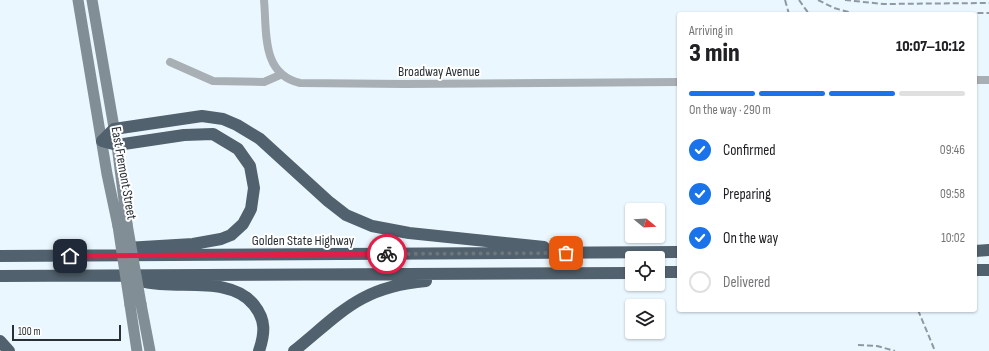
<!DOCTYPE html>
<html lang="en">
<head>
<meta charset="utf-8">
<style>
	:root { --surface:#fff; --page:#f6f6f6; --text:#202124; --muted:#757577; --line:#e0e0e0; --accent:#1a73e8 }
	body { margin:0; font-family:"Sofia Sans Condensed",sans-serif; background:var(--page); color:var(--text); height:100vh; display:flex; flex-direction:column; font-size:15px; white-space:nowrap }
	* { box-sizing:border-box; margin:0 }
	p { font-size:13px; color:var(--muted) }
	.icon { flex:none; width:22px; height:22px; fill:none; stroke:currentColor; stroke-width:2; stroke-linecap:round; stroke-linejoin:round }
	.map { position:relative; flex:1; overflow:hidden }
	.drawer { position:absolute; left:677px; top:12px; width:300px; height:300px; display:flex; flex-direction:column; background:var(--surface); border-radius:4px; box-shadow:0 1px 3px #0004 }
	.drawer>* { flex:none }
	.needle { width:26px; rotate:108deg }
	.fabs { position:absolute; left:625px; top:203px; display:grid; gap:8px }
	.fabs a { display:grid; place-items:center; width:40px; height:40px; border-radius:4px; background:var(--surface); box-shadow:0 1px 3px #0004; font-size:20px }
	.scale { position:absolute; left:12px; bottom:10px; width:109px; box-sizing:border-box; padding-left:4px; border:2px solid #293035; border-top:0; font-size:11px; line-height:14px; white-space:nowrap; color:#293035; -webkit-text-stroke:3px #fff; paint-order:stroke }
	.pin { position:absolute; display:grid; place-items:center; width:34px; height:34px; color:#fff; margin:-17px; border-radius:8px; box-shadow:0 2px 6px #0006 }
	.courier { position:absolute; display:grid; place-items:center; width:40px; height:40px; margin:-20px; border:3px solid #e11d48; border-radius:50%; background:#fff; color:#222; box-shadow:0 1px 5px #0007 }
	.headline em { font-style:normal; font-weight:800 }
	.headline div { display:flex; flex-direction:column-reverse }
	.headline { display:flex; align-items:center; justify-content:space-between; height:68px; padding:0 12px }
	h1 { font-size:26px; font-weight:800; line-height:30px }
	.bar { display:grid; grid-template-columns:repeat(4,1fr); gap:6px 4px; align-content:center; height:48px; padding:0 12px }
	.bar i { height:5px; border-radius:3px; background:var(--line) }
	.bar .selected { background:var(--accent) }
	.bar p { grid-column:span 4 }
	ol { padding:0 12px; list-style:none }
	li { display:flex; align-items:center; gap:12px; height:44px }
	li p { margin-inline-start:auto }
	li .icon { padding:4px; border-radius:50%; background:var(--accent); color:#fff; stroke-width:4 }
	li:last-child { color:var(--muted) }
	li i { width:22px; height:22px; border:2px solid var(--line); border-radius:50% }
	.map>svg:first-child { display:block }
</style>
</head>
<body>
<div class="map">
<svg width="989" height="351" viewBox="0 0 989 351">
	<rect width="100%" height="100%" fill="#ebf7ff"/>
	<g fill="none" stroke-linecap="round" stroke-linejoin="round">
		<path stroke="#a8b0b5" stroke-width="8" d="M 264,0 C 267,32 261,74 300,83 L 405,84 L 679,82
			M 170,62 L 213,81 L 264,82 L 280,75
			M 975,80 L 989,80"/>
		<path stroke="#828e96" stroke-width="11" d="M 78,0 L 107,174 L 118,226
			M 92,0 L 117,145 L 127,224
			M 141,304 L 150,351
			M 130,305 L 137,351"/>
		<path stroke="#51616d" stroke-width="12" d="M 102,141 L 114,129 L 202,116 L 223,119 L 237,125 L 260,139 L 328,201 L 346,215 L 372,226 L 409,233 L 544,247
			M 102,141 L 117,145 L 184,135 L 213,134 L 238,149 L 250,166 L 254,188 L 251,209 L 243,224 L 231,235 L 221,239 L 193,244 L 126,248
			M 975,251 L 989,250
			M 0,256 L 679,252
			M 975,270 L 989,270
			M 658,272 L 679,272
			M 0,276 L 632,273
			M 145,282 C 178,290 231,275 254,305 C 266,320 265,333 259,351
			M 0,341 L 9,351
			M 294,351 C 342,312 360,287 426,281"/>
		<path stroke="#8f99a0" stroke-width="2" stroke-dasharray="6 3" stroke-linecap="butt" d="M 785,0 L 789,14
			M 799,0 L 809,14
			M 818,0 L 834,8 L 852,13 L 989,13
			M 845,0 L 883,4 L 989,3
			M 918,310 L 935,351
			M 858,345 L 877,346 L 895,351"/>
		<path stroke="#828e96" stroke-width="11" d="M 127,224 L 141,304
			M 118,226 L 130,305"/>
	</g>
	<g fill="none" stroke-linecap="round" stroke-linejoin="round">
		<path stroke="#6d767c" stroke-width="4" stroke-dasharray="0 7.2" d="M 387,254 L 566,253"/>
		<path stroke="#e11d48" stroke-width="5" d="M 70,256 L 387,254"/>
	</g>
	<g text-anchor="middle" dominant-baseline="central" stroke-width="4" stroke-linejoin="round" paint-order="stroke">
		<g font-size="14" fill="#293035" stroke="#fff">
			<text x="439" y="71">Broadway Avenue</text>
			<text transform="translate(124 173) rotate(80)">East Fremont Street</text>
			<text x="303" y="240">Golden State Highway</text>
		</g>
	</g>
</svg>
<div class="fabs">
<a><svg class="needle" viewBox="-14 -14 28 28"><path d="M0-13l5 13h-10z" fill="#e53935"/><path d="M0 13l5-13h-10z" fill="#757577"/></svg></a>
<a><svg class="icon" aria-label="locate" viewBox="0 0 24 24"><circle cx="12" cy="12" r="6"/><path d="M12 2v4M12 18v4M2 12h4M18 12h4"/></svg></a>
<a><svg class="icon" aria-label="layers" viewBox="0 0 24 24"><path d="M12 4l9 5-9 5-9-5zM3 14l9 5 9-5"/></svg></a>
</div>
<div class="scale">100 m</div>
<div class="pin" style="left:566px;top:253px;background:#ea580c"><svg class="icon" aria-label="bag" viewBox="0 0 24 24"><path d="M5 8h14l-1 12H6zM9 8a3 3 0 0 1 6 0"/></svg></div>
<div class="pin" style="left:70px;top:256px;background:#1f2937"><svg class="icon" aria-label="home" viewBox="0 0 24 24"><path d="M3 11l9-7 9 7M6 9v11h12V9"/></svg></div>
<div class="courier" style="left:387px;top:254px"><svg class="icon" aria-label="bike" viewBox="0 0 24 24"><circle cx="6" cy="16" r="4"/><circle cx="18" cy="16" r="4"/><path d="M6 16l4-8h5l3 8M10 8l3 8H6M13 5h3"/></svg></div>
<section class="drawer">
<div class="headline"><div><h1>3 min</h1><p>Arriving in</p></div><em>10:07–10:12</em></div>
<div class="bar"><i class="selected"></i><i class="selected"></i><i class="selected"></i><i></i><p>On the way · 290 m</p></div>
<ol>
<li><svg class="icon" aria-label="check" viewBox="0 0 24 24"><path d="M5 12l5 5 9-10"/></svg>Confirmed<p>09:46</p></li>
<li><svg class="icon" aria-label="check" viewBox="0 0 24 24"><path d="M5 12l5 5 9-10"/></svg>Preparing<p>09:58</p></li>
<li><svg class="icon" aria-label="check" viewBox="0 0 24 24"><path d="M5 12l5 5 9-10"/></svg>On the way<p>10:02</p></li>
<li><i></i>Delivered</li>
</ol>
</section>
</div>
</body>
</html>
